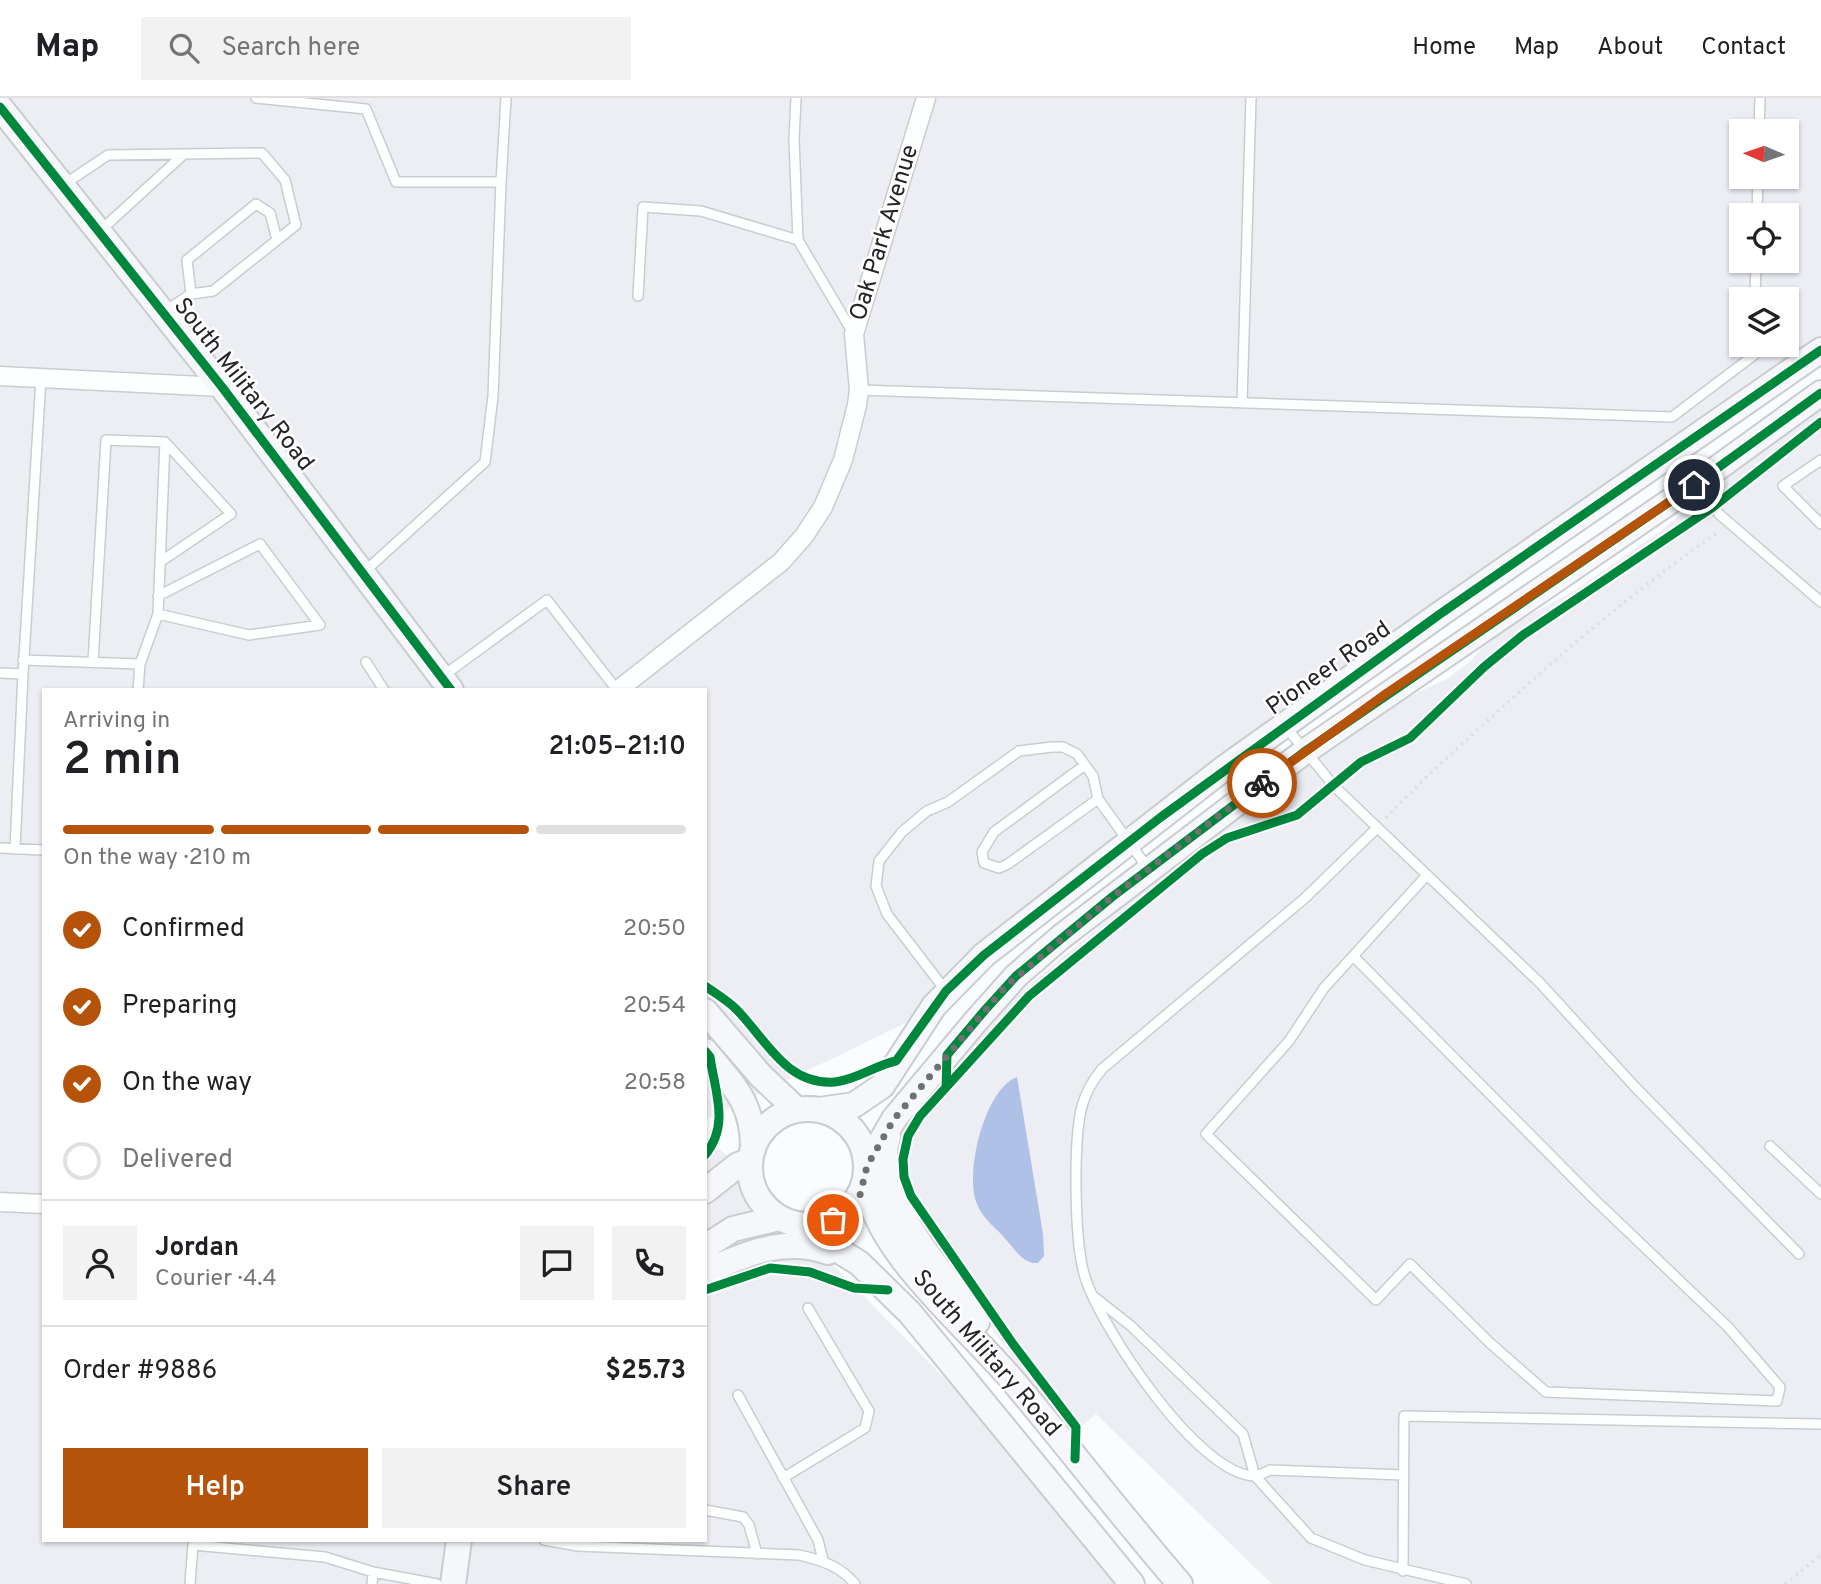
<!DOCTYPE html>
<html lang="en">
<head>
<meta charset="utf-8">
<style>
	:root { --surface:#fff; --page:#f2f2f2; --text:#202124; --muted:#757577; --line:#e0e0e0; --accent:#b45309 }
	body { margin:0; font-family:Overpass,sans-serif; background:var(--page); color:var(--text); height:100vh; display:flex; flex-direction:column; font-size:26px; white-space:nowrap }
	* { box-sizing:border-box; margin:0 }
	p { font-size:23px; color:var(--muted) }
	.icon { flex:none; width:38px; height:38px; fill:none; stroke:currentColor; stroke-width:2; stroke-linecap:round; stroke-linejoin:round }
	.map { position:relative; flex:1; overflow:hidden }
	.sheet { position:absolute; left:42px; top:590px; width:665px; height:854px; display:flex; flex-direction:column; background:var(--surface); border-radius:0px; box-shadow:0 2px 5px #0004 }
	.sheet>* { flex:none }
	.needle { width:46px; rotate:272deg }
	.buttons { position:absolute; left:1729px; top:21px; display:grid; gap:14px }
	.buttons a { display:grid; place-items:center; width:70px; height:70px; border-radius:0px; background:var(--surface); box-shadow:0 2px 5px #0004; font-size:35px }
	.pin { position:absolute; display:grid; place-items:center; width:60px; height:60px; color:#fff; margin:-30px; border:4px solid #fff; border-radius:50%; box-shadow:0 2px 7px #0007 }
	.courier { position:absolute; display:grid; place-items:center; width:70px; height:70px; margin:-35px; border:5px solid #b45309; border-radius:50%; background:#fff; color:#222; box-shadow:0 2px 9px #0007 }
	.summary em { font-style:normal; font-weight:600 }
	.summary div { display:flex; flex-direction:column-reverse }
	.summary { display:flex; align-items:center; justify-content:space-between; height:119px; padding:0 21px }
	h1 { font-size:46px; font-weight:600; line-height:52px }
	.bar { display:grid; grid-template-columns:repeat(4,1fr); gap:10px 7px; align-content:center; height:84px; padding:0 21px }
	.bar i { height:9px; border-radius:5px; background:var(--line) }
	.bar .selected { background:var(--accent) }
	.bar p { grid-column:span 4 }
	.line { display:flex; align-items:center; gap:18px; padding:0 21px; border-top:2px solid var(--line) }
	.line div { flex:1 }
	.round { display:grid; place-items:center; flex:none; width:74px; height:74px; border-radius:0px; background:var(--page) }
	ol { padding:0 21px; list-style:none }
	li { display:flex; align-items:center; gap:21px; height:77px }
	li p { margin-inline-start:auto }
	li .icon { padding:7px; border-radius:50%; background:var(--accent); color:#fff; stroke-width:4 }
	li:last-child { color:var(--muted) }
	li i { width:38px; height:38px; border:4px solid var(--line); border-radius:50% }
	.button { display:flex; gap:14px; margin-top:auto; padding:14px 21px }
	.button a { flex:1; height:80px; border-radius:0px; background:var(--accent); color:#fff; font-size:28px; font-weight:600; line-height:80px; text-align:center }
	.button a+a { background:var(--page); color:var(--text) }
	header { display:flex; align-items:center; gap:42px; box-sizing:border-box; height:98px; padding:0 35px; background:var(--surface); border-bottom:2px solid var(--line) }
	header strong { font-size:33px }
	nav { display:flex; gap:38px; margin-inline-start:auto; font-size:24px }
	.search { width:490px; height:63px; background:var(--page); display:flex; align-items:center; gap:18px; box-sizing:border-box; padding:0 24px; border-radius:0px; color:var(--muted); font-size:26px }
	.map>svg:first-child { display:block }
</style>
</head>
<body>
<header>
<strong>Map</strong>
<div class="search"><svg class="icon" aria-label="search" viewBox="0 0 24 24"><circle cx="10" cy="10" r="6"/><path d="M15 15l6 6"/></svg>Search here</div>
<nav><a>Home</a><a>Map</a><a>About</a><a>Contact</a></nav>
</header>
<div class="map">
<svg width="1821" height="1486" viewBox="0 0 1821 1486">
	<rect width="100%" height="100%" fill="#fbfcfe"/>
	<path fill="#eceef4" fill-rule="evenodd" d="M 0,0 L 1821,0 L 1821,241 L 1346,568 L 1200,673 L 1035,804 L 916,920 L 705,1022 L 705,592 L 44,592 L 44,1442 L 705,1442 L 705,1036 L 947,1283 L 1132,1486 L 0,1486 ZM 1741,33 L 1787,33 L 1787,79 L 1741,79 ZM 1741,117 L 1787,117 L 1787,163 L 1741,163 ZM 1741,201 L 1787,201 L 1787,247 L 1741,247 Z
		M 1821,312 L 1821,1486 L 1272,1486 L 1096,1316 L 1070,1338 L 922,1135 L 900,1097 L 896,1047 L 902,1030 L 992,923 L 1019,895 L 1175,766 L 1371,622 L 1397,604 L 1447,581 L 1472,562 L 1484,546 L 1511,527 L 1574,493 L 1659,434 L 1746,364 Z"/>
	<path fill="#b0c1e8" d="M 1017,979 L 1043,1136 L 1044,1158 L 1038,1165 C 1024,1166 1016,1153 1008,1144 C 998,1131 983,1122 977,1106 C 964,1077 984,991 1017,979 Z"/>
	<g fill="none" stroke-linecap="round" stroke-linejoin="round">
		<g stroke="#cbccce" stroke-width="12">
			<path id="lane" d="M 256,0 L 366,11 L 396,84 L 501,84 L 493,298 L 485,364 L 363,475
				M 796,0 L 794,41 L 798,142
				M 1759,33 L 1760,0
				M 501,84 L 506,0
				M 63,87 L 108,57 L 262,55 L 285,82 L 296,127 L 213,193 L 191,196 L 164,214
				M 1757,117 L 1758,79
				M 100,133 L 184,56
				M 191,196 L 187,162 L 256,106 L 270,115 L 277,142
				M 638,198 L 643,109 L 701,113 L 798,142 L 853,235
				M 1755,201 L 1756,163
				M 859,292 L 1672,319 L 1754,257 L 1754,247
				M 1242,305 L 1251,0
				M 1672,358 L 1719,416 L 1821,504
				M 1821,362 L 1783,388 L 1821,426
				M 160,464 L 231,416 L 165,344
				M 158,516 L 249,537 L 320,527 L 260,446 L 158,498
				M 23,562 L 140,566 L 138,592
				M 93,564 L 106,342 L 165,344 L 158,516 L 140,566
				M 366,564 L 384,592
				M 0,575 L 23,576 L 41,280
				M 443,578 L 547,502 L 617,592
				M 1285,628 L 1334,688 L 1540,885 L 1636,990 L 1799,1156
				M 1085,667 L 994,734 L 982,754 L 984,765 L 999,770 L 1008,766 L 1098,701
				M 1377,730 L 1305,800 L 1102,971 C 1092,983 1086,994 1082,1008 C 1073,1042 1074,1150 1086,1182 C 1103,1232 1198,1377 1255,1378 C 1259,1378 1266,1374 1270,1372 L 1404,1377
				M 0,750 L 44,752
				M 15,751 L 23,576
				M 1353,858 L 1593,1100 L 1728,1229 L 1780,1289 L 1777,1303 L 1546,1294 L 1490,1245 L 1410,1166 L 1376,1202 L 1206,1036 L 1289,943 L 1324,890 L 1427,777
				M 946,893 L 887,816 L 876,788 L 879,763 L 902,734 L 927,713 L 948,704 L 1019,653 L 1052,649 L 1063,649 L 1077,656 L 1093,678 L 1098,701 L 1147,769
				M 1770,1048 L 1821,1096
				M 1093,1198 L 1131,1228 L 1243,1336 L 1255,1378 L 1311,1440 L 1365,1462 L 1466,1486
				M 738,1297 L 818,1442 L 823,1462
				M 783,1380 L 865,1330 L 869,1313 L 808,1210
				M 705,1412 L 743,1419 L 749,1427 L 757,1456
				M 544,1442 L 578,1448 L 799,1457 C 821,1462 840,1468 855,1486
				M 1403,1473 L 1404,1318 L 1821,1326
				M 190,1486 L 193,1447 L 325,1459 L 373,1474 L 437,1486
				M 372,1486 L 373,1474"/>
		</g>
		<g stroke="#cbccce" stroke-width="21">
			<path id="street" d="M 0,278 L 222,289
				M 618,592 L 781,464 L 804,438 L 823,409 L 843,362 L 857,307 L 859,292 L 854,236 L 926,0
				M 0,1104 L 44,1106"/>
		</g>
		<g stroke="#cbccce" stroke-width="28">
			<path id="secondary" d="M 0,9 L 222,289 L 451,592
				M 705,913 L 761,978 L 797,1012
				M 705,953 C 733,987 754,1005 753,1052
				M750 1069a58 58 0 1 1 116 0a58 58 0 1 1-116 0Z
				M 819,1012 L 854,1007 L 882,988 L 934,908 L 984,857 L 1223,671 L 1440,516 L 1821,252
				M 888,1039 C 868,1098 947,1177 977,1224
				M 867,1068 L 894,1021 L 975,924 L 1016,878 L 1061,839 L 1304,654 L 1694,387 L 1821,295
				M 866,1080 C 870,1150 970,1231 1014,1284 C 1070,1351 1123,1420 1180,1486
				M 705,1093 L 738,1067 L 750,1063
				M 797,1127 L 859,1165 L 910,1215 L 1132,1486
				M 705,1149 L 733,1131 L 779,1120
				M 705,1174 C 745,1156 784,1138 828,1154
				M 453,1486 L 459,1442"/>
		</g>
		<path stroke="#dcdddd" stroke-width="3.5" stroke-dasharray="2 5" stroke-linecap="butt" d="M 1386,720 C 1420,683 1458,650 1495,616 C 1566,551 1640,488 1720,433
			M 1785,1486 L 1821,1457"/>
		<use href="#lane" stroke="#feffff" stroke-width="9"/>
		<use href="#street" stroke="#feffff" stroke-width="18"/>
		<use href="#secondary" stroke="#f5f7fb" stroke-width="24"/>
		<g stroke="#fff" stroke-width="13">
			<path id="cycleway" d="M 0,9 L 222,289 L 451,592
				M 705,888 C 715,895 727,902 736,911 C 766,941 786,988 835,984 C 856,982 876,967 896,963 L 946,893 L 984,857 L 1161,719 L 1440,516 L 1821,252
				M 705,953 L 710,959 C 715,994 730,1027 705,1057
				M 946,989 L 947,957 L 985,912 L 1016,878 L 1112,799 L 1304,654 L 1694,387 L 1821,295
				M 705,1192 L 770,1170 L 810,1174 L 854,1190 L 888,1192
				M 1075,1361 L 1076,1329 L 1013,1246 L 911,1098 L 904,1079 L 903,1061 L 908,1038 L 920,1018 L 1029,898 L 1202,756 L 1227,740 L 1297,717 L 1361,664 L 1410,640 L 1484,569 L 1523,537 L 1713,409 L 1821,324"/>
		</g>
		<use href="#cycleway" stroke="#00873e" stroke-width="9"/>
	</g>
	<g fill="none" stroke-linecap="round" stroke-linejoin="round">
		<path stroke="#6f7072" stroke-width="7" stroke-dasharray="0 12.6" d="M 833,1122 L 848,1112 L 860,1097 L 867,1068 L 894,1021 L 1006,888 L 1112,799 L 1262,685"/>
		<path stroke="#b45309" stroke-width="9" d="M 1262,685 L 1387,595 L 1694,387"/>
	</g>
	<g text-anchor="middle" dominant-baseline="central" stroke-width="5" stroke-linejoin="round" paint-order="stroke">
		<g font-size="24" fill="#242527" stroke="#fff">
			<text transform="translate(885 135) rotate(-73)">Oak Park Avenue</text>
			<text transform="translate(243 287) rotate(52)">South Military Road</text>
			<text transform="translate(1329 571) rotate(-35)">Pioneer Road</text>
			<text transform="translate(986 1256) rotate(49)">South Military Road</text>
		</g>
	</g>
</svg>
<div class="buttons">
<a><svg class="needle" viewBox="-14 -14 28 28"><path d="M0-13l5 13h-10z" fill="#e53935"/><path d="M0 13l5-13h-10z" fill="#757577"/></svg></a>
<a><svg class="icon" aria-label="locate" viewBox="0 0 24 24"><circle cx="12" cy="12" r="6"/><path d="M12 2v4M12 18v4M2 12h4M18 12h4"/></svg></a>
<a><svg class="icon" aria-label="layers" viewBox="0 0 24 24"><path d="M12 4l9 5-9 5-9-5zM3 14l9 5 9-5"/></svg></a>
</div>
<div class="pin" style="left:833px;top:1122px;background:#ea580c"><svg class="icon" aria-label="bag" viewBox="0 0 24 24"><path d="M5 8h14l-1 12H6zM9 8a3 3 0 0 1 6 0"/></svg></div>
<div class="pin" style="left:1694px;top:387px;background:#1f2937"><svg class="icon" aria-label="home" viewBox="0 0 24 24"><path d="M3 11l9-7 9 7M6 9v11h12V9"/></svg></div>
<div class="courier" style="left:1262px;top:685px"><svg class="icon" aria-label="bike" viewBox="0 0 24 24"><circle cx="6" cy="16" r="4"/><circle cx="18" cy="16" r="4"/><path d="M6 16l4-8h5l3 8M10 8l3 8H6M13 5h3"/></svg></div>
<section class="sheet">
<div class="summary"><div><h1>2 min</h1><p>Arriving in</p></div><em>21:05–21:10</em></div>
<div class="bar"><i class="selected"></i><i class="selected"></i><i class="selected"></i><i></i><p>On the way · 210 m</p></div>
<ol>
<li><svg class="icon" aria-label="check" viewBox="0 0 24 24"><path d="M5 12l5 5 9-10"/></svg>Confirmed<p>20:50</p></li>
<li><svg class="icon" aria-label="check" viewBox="0 0 24 24"><path d="M5 12l5 5 9-10"/></svg>Preparing<p>20:54</p></li>
<li><svg class="icon" aria-label="check" viewBox="0 0 24 24"><path d="M5 12l5 5 9-10"/></svg>On the way<p>20:58</p></li>
<li><i></i>Delivered</li>
</ol>
<div class="line" style="height:126px"><a class="round"><svg class="icon" aria-label="person" viewBox="0 0 24 24"><circle cx="12" cy="8" r="4"/><path d="M4 21q1-7 8-7t8 7"/></svg></a><div><b>Jordan</b><p>Courier · 4.4</p></div><a class="round"><svg class="icon" aria-label="chat" viewBox="0 0 24 24"><path d="M4 5h16v11H9l-5 4z"/></svg></a><a class="round"><svg class="icon" aria-label="phone" viewBox="0 0 24 24"><path d="M5 4h4l2 5-3 2q2 4 5 5l2-3 5 2v4C11 20 4 13 5 4z"/></svg></a></div>
<div class="line" style="height:91px"><div>Order #9886</div><b>$25.73</b></div>
<div class="button"><a>Help</a><a>Share</a></div>
</section>
</div>
</body>
</html>
